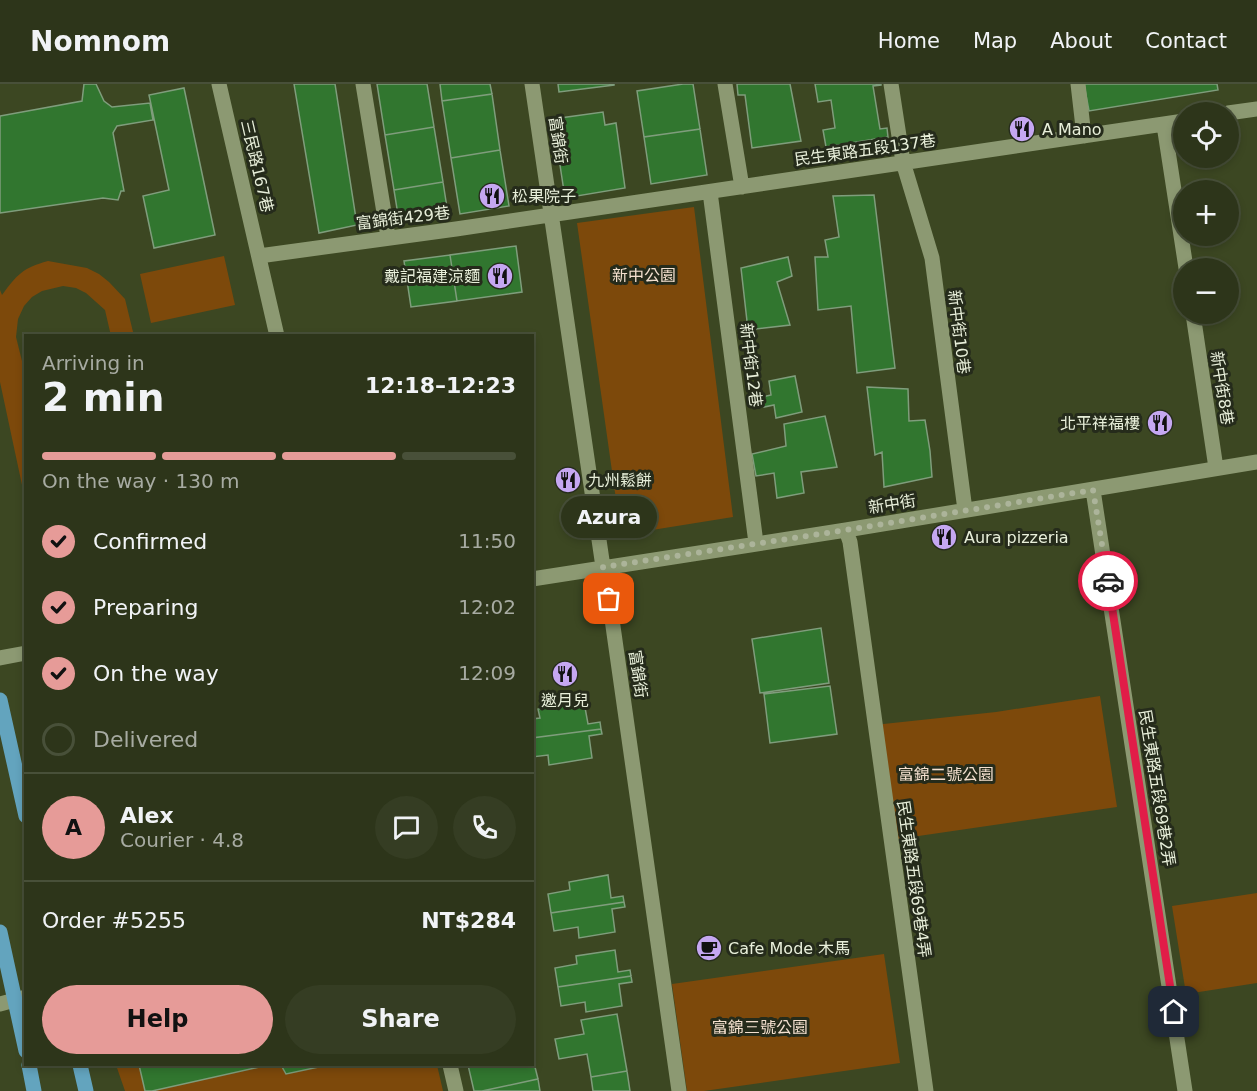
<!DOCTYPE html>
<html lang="en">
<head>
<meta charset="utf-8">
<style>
	:root { --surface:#2d351a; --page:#353d23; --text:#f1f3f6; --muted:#a7aba2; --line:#485039; --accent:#e69b98 }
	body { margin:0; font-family:"DejaVu Sans","Noto Sans TC",sans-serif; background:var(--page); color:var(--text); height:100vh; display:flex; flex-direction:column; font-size:22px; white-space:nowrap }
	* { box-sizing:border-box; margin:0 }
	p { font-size:20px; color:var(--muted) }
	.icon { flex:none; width:33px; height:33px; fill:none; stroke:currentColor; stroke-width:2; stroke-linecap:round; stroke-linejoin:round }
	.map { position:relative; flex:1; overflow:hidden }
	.drawer { position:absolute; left:24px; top:250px; width:510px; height:732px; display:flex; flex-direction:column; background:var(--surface); border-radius:0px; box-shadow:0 3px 9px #0003,0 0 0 2px var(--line) }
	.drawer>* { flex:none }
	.tools { position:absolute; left:1173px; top:18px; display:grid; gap:12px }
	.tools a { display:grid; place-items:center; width:66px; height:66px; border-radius:50%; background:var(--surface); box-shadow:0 3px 9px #0003,0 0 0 2px var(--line); font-size:30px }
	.pin { position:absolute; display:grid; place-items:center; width:51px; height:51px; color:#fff; margin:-26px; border-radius:12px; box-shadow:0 3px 9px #0006 }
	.courier { position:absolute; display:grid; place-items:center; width:60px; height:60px; margin:-30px; border:4px solid #e11d48; border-radius:50%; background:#fff; color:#222; box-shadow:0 2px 8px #0007 }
	.bubble { position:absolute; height:42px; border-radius:21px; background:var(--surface); box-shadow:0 3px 9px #0003,0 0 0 2px var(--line); font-size:20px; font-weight:700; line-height:42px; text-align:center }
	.headline em { font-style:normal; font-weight:700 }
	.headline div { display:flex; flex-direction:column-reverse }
	.headline { display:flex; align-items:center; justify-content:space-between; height:102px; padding:0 18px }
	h1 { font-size:39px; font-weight:700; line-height:45px }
	.bar { display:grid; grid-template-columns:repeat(4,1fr); gap:9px 6px; align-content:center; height:72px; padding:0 18px }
	.bar i { height:8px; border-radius:4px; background:var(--line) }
	.bar .current { background:var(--accent) }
	.bar p { grid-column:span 4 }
	.line { display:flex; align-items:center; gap:15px; padding:0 18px; border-top:2px solid var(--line) }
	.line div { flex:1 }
	.round { display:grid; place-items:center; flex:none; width:63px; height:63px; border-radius:32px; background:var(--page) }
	ol { padding:0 18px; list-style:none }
	li { display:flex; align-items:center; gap:18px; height:66px }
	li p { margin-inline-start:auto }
	li .icon { padding:6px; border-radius:50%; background:var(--accent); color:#111; stroke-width:4 }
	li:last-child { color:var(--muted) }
	li i { width:33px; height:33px; border:3px solid var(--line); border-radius:50% }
	.cta { display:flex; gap:12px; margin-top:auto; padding:12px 18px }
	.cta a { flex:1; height:69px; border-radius:36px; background:var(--accent); color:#111; font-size:24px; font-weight:700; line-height:69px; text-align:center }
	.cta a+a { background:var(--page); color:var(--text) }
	header { display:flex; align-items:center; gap:36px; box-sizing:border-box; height:84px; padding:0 30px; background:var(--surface); border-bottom:2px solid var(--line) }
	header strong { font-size:28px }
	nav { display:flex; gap:33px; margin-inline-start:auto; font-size:21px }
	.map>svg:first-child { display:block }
</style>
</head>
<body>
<header>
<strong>Nomnom</strong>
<nav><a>Home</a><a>Map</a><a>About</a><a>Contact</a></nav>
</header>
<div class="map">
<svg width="1257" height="1007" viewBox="0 0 1257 1007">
	<rect width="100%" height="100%" fill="#3c4722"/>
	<path fill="#7d490b" d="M 694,123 L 733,433 L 621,451 L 577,139 Z
		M 224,172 L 235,221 L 151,239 L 140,190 Z
		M 48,177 L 87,184 L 99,190 L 109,198 L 125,215 L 134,252 L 111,252 L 105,226 L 86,209 L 76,204 L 63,202 L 42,207 L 32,213 L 24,222 L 18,235 L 16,253 L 26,293 L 25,415 L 0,298 L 0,206 L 2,211 C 17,191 22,184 48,177 Z
		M 1100,612 L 1117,723 L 891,756 L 874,641 L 996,628 Z
		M 1257,809 L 1257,899 L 1186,910 L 1172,822 Z
		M 884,870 L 900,979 L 704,1007 L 687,1007 L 672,900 Z
		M 116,981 L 437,981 L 443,1007 L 125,1007 Z"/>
	<path fill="#31762f" stroke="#7f9d7c" stroke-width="1.5" d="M 84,0 L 96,0 L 104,17 L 112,23 L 150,19 L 153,36 L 117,42 L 113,49 L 124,107 L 121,107 L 118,116 L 103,114 L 0,129 L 0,32 L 82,17 Z
		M 294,0 L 335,0 L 357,141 L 319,149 Z
		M 377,0 L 427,0 L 434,43 L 385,51 Z
		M 440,0 L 490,0 L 492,10 L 442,17 Z
		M 558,0 L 614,0 L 614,1 L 559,8 Z
		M 683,0 L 693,0 L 700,45 L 644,53 L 637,7 Z
		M 737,0 L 790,0 L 801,57 L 752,64 L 745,11 L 738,11 Z
		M 815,0 L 881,0 L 881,1 L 873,2 L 880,45 L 887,44 L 888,53 L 826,63 L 823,46 L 835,44 L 831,16 L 818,18 Z
		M 1084,0 L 1217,0 L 1218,6 L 1089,27 Z
		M 184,4 L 215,151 L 154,164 L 143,112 L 169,106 L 149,11 Z
		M 492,10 L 500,66 L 451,74 L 442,17 Z
		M 603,28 L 605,41 L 616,39 L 625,104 L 565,114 L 553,35 Z
		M 434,43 L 443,98 L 394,106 L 385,51 Z
		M 700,45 L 707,91 L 651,100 L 644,53 Z
		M 500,66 L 509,122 L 460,130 L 451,74 Z
		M 443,98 L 448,130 L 399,137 L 394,106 Z
		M 874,111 L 895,284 L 857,289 L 851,222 L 818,226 L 815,173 L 828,173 L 825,156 L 839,153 L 833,112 Z
		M 516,162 L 522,208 L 457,217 L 450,171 Z
		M 450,171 L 457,217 L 411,223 L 404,177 Z
		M 788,173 L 792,192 L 777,198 L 790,241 L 748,246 L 741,184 Z
		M 795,292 L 802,328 L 776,334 L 774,321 L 764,323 L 762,313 L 771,311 L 769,297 Z
		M 867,303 L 908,305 L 909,337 L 925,336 L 930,367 L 932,393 L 884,403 L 882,368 L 875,371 Z
		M 825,332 L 837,383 L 801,388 L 804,409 L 777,414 L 774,389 L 756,392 L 752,370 L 786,362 L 784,340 Z
		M 821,544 L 829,599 L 760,609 L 752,555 Z
		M 830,602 L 837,650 L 770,659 L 764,610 Z
		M 584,618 L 588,640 L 600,638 L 601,645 L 532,654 L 532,635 L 540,634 L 538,625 Z
		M 601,645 L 602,650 L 589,652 L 592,674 L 549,681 L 548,671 L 532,673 L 532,654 Z
		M 608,791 L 611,814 L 623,812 L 624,818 L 551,829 L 548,810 L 570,806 L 569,798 Z
		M 624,818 L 625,823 L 612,825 L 615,848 L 579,854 L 578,843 L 554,847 L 551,829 Z
		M 615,866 L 618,888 L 630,886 L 631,892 L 558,903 L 555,884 L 577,880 L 576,872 Z
		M 631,892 L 632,898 L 619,900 L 622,922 L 586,928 L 585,918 L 561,922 L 558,903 Z
		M 617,930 L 627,987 L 591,993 L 587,970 L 559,975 L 555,955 L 584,950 L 581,936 Z
		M 532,971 L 538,995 L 482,1007 L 474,1007 L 468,981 L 532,981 Z
		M 139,981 L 268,981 L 152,1007 L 145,1007 Z
		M 281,981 L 328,981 L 286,990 Z
		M 627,987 L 630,1007 L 593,1007 L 591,993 Z
		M 538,995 L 540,1007 L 482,1007 Z"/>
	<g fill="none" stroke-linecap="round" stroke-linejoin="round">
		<path stroke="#8c9972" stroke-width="15" d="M 219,0 L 277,252
			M 363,0 L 388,153
			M 532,0 L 603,483 L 606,493 L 679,1007
			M 725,0 L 742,103
			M 891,0 L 903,78 L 932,174 L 965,426
			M 1078,0 L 1084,52
			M 1228,29 L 1257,25
			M 1164,41 L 1186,184
			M 710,108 L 756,459
			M 259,172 L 456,145 L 1184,37
			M 1193,230 L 1216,384
			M 1093,406 L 1185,1007
			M 846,446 L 850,458 L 926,1007
			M 532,495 L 846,446 L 1257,378
			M 0,574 L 26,569
			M 0,920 L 26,913
			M 450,981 L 456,1007"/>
		<path stroke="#63a4be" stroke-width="15" d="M 0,616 L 26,732
			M 0,848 L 26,967
			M 29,981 L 34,1007
			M 80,981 L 86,1007"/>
	</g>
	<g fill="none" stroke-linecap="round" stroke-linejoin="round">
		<path stroke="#acb49a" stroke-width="6" stroke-dasharray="0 10.8" d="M 609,515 L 603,483 L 846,446 L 1093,406 L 1108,497"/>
		<path stroke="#e11d48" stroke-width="8" d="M 1108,497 L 1174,928"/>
	</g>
	<defs>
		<g id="restaurant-disc" transform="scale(1.35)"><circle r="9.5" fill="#c5a7f1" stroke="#252b1b"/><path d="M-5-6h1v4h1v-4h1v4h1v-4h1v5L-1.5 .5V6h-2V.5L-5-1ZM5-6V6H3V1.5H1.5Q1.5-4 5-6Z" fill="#111"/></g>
		<g id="cafe-disc" transform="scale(1.35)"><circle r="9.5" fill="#c5a7f1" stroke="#252b1b"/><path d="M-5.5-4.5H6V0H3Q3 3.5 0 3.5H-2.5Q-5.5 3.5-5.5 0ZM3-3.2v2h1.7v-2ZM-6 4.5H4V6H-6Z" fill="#111"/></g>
	</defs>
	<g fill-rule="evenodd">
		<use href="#restaurant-disc" x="1022" y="45"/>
		<use href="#restaurant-disc" x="492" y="112"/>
		<use href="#restaurant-disc" x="500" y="192"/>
		<use href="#restaurant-disc" x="1160" y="339"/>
		<use href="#restaurant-disc" x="568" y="396"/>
		<use href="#restaurant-disc" x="944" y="453"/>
		<use href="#restaurant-disc" x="565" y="590"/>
		<use href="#cafe-disc" x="709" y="864"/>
	</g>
	<g text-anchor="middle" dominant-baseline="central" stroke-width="6" stroke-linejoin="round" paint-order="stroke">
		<g font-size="16" fill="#e8efda" stroke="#252b1b" text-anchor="start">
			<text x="1042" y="45">A Mano</text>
			<text x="512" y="112">松果院子</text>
			<text x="480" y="192" text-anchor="end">戴記福建涼麵</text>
			<text x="1140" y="339" text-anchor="end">北平祥福樓</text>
			<text x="588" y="396">九州鬆餅</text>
			<text x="964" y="453">Aura pizzeria</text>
			<text x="565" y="616" text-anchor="middle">邀月兒</text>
			<text x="728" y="864">Cafe Mode 木馬</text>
		</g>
		<g font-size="16" fill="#e8efda" stroke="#252b1b">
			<text transform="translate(558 56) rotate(82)">富錦街</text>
			<text transform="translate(865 66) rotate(-8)">民生東路五段137巷</text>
			<text transform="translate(257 82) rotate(77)">三民路167巷</text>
			<text transform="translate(403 134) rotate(-7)">富錦街429巷</text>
			<text transform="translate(959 248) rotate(83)">新中街10巷</text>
			<text transform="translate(751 281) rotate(83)">新中街12巷</text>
			<text transform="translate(1222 304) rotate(81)">新中街8巷</text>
			<text transform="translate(892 420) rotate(-9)">新中街</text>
			<text transform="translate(638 590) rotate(82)">富錦街</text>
			<text transform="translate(1157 704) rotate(81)">民生東路五段69巷2弄</text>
			<text transform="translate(914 795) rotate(82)">民生東路五段69巷4弄</text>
		</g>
		<g font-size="16" fill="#f4e0cf" stroke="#252b1b">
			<text x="644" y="191">新中公園</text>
			<text x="946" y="690">富錦二號公園</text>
			<text x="760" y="943">富錦三號公園</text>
		</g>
	</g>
</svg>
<div class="tools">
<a><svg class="icon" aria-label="locate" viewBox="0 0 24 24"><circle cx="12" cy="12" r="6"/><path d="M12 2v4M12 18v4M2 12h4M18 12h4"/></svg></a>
<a>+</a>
<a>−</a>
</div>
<div class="pin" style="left:609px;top:515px;background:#ea580c"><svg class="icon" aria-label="bag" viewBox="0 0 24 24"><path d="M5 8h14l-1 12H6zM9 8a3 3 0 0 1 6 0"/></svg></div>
<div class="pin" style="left:1174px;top:928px;background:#1f2937"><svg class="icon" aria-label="home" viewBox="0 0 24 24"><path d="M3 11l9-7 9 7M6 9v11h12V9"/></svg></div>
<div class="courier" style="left:1108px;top:497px"><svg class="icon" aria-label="car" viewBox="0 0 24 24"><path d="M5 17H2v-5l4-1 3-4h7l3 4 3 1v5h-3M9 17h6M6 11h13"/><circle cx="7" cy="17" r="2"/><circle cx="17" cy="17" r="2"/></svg></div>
<div class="bubble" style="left:561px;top:412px;width:96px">Azura</div>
<section class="drawer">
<div class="headline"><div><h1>2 min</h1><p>Arriving in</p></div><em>12:18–12:23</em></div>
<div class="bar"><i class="current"></i><i class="current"></i><i class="current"></i><i></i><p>On the way · 130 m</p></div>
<ol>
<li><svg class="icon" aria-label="check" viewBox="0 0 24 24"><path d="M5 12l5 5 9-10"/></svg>Confirmed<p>11:50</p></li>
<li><svg class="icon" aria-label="check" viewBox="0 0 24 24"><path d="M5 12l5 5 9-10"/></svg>Preparing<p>12:02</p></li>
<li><svg class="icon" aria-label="check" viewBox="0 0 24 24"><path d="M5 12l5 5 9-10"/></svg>On the way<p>12:09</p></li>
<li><i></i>Delivered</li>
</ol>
<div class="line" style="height:108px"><b class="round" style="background:var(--accent);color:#111">A</b><div><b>Alex</b><p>Courier · 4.8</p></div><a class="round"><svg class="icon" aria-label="chat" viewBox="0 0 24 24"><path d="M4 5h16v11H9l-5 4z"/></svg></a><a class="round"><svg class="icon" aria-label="phone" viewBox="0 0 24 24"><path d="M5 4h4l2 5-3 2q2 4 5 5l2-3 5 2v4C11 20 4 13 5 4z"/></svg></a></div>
<div class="line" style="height:78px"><div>Order #5255</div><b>NT$284</b></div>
<div class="cta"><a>Help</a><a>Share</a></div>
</section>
</div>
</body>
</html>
